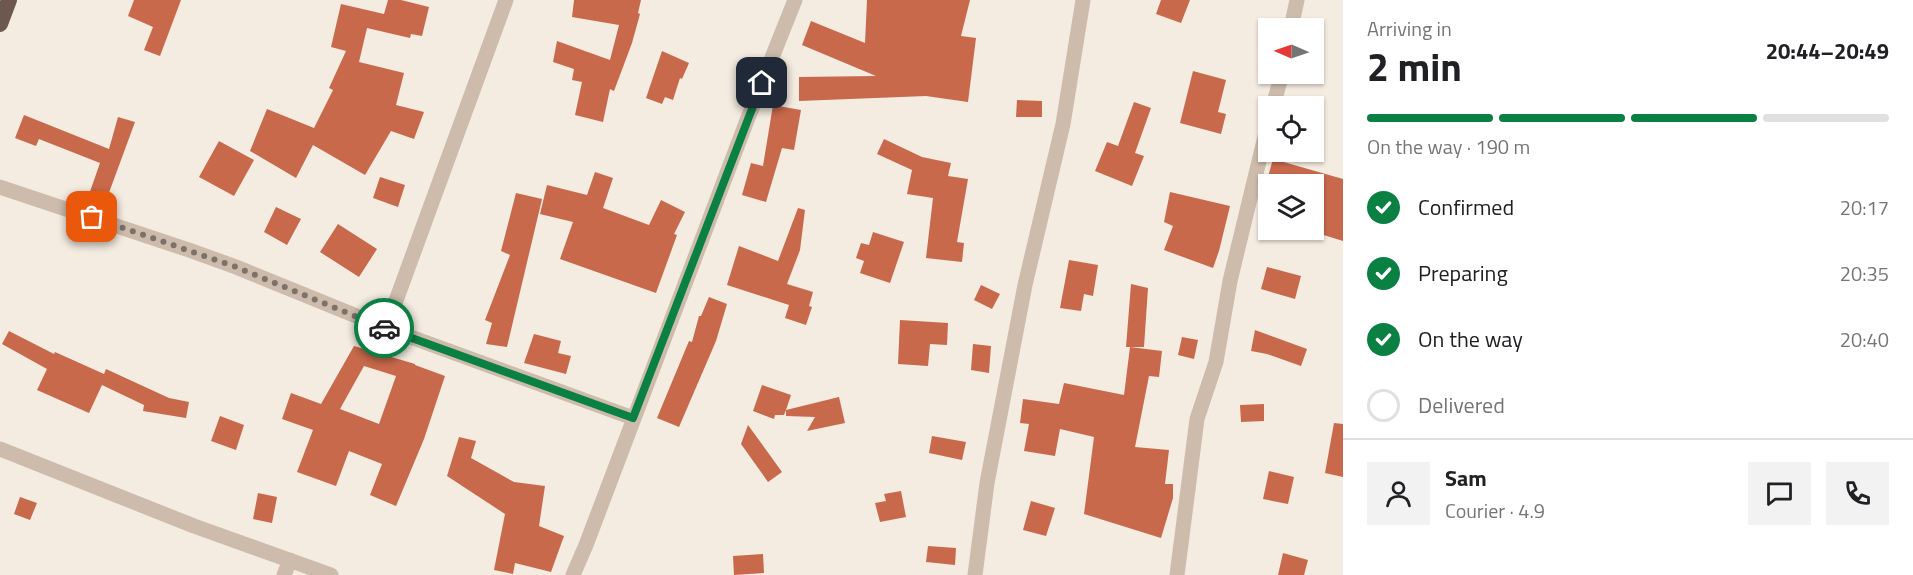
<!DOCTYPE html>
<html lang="en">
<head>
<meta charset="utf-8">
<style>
	:root { --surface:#fff; --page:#f2f2f2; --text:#202124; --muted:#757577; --line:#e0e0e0; --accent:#0b8043 }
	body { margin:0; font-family:"Titillium Web",sans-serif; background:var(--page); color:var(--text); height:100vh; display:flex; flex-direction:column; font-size:22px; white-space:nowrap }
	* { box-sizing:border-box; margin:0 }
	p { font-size:20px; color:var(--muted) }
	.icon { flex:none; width:33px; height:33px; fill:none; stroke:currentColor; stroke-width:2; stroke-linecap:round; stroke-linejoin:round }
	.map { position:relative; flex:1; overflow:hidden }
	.details { display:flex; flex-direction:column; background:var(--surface); width:570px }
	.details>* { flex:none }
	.needle { width:39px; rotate:272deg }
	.tools { position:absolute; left:1258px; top:18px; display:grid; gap:12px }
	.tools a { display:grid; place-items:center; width:66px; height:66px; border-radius:0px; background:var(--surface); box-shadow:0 2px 4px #0004; font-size:30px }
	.pin { position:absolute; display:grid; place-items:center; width:51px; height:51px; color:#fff; margin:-26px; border-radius:12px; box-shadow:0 3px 9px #0006 }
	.courier { position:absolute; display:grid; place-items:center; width:60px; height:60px; margin:-30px; border:4px solid #0b8043; border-radius:50%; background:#fff; color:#222; box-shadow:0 2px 8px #0007 }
	.head em { font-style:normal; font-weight:700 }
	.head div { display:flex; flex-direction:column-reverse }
	.head { display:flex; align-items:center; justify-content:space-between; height:102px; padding:0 24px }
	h1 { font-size:39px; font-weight:700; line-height:45px }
	.bar { display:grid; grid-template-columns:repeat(4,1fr); gap:9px 6px; align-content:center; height:72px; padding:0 24px }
	.bar i { height:8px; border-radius:4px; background:var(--line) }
	.bar .active { background:var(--accent) }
	.bar p { grid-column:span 4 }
	.line { display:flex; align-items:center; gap:15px; padding:0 24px; border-top:2px solid var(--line) }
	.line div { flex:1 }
	.round { display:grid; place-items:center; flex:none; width:63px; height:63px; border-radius:0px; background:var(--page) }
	ol { padding:0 24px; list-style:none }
	li { display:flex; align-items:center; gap:18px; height:66px }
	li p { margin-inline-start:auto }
	li .icon { padding:6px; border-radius:50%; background:var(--accent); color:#fff; stroke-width:4 }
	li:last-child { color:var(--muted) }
	li i { width:33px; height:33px; border:3px solid var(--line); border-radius:50% }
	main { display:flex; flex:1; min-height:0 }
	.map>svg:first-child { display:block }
</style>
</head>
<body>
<main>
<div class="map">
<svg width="1343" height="575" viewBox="0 0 1343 575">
	<rect width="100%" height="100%" fill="#f4ebe1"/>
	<path fill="#c8694b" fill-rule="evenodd" d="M 134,0 L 181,0 L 160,56 L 144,50 L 153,27 L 128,16 Z
		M 388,0 L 401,0 L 429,7 L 422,36 L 411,34 L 410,38 L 367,28 L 359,62 L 404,73 L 396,105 L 424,112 L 414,139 L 391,131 L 365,175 L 313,145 L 296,178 L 250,151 L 267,109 L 314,128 L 333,90 L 329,88 L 346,51 L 331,47 L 341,4 L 384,14 Z
		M 574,0 L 641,0 L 638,13 L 640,14 L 632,43 L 614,91 L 610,89 L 603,122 L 575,115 L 582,82 L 572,80 L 574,69 L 553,62 L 557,41 L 610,60 L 619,25 L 572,17 Z
		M 867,0 L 970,0 L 961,36 L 976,38 L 968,102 L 926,96 L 799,101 L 799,77 L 876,76 L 802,45 L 811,21 L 865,43 Z
		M 1161,0 L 1190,0 L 1181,23 L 1156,14 Z
		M 662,51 L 689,63 L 682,79 L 680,78 L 673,100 L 665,97 L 662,104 L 646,98 Z
		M 1193,71 L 1226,80 L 1218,112 L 1226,114 L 1221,134 L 1180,123 Z
		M 1017,100 L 1042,101 L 1042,117 L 1016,117 Z
		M 1134,102 L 1151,108 L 1135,153 L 1144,156 L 1132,186 L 1095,171 L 1107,142 L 1118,146 Z
		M 773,105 L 801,110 L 794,150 L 782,148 L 766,202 L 742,195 L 751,163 L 763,166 Z
		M 24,115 L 109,149 L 118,117 L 135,122 L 103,209 L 86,203 L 100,163 L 39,139 L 36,146 L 15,138 Z
		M 884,139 L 922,157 L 951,163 L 948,176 L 968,179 L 957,242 L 964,243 L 962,262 L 926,258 L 933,198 L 907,194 L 912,170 L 877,154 Z
		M 219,141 L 254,160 L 234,196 L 199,177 Z
		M 1273,159 L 1343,179 L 1343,241 L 1314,232 L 1314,184 L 1266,184 Z
		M 595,172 L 613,178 L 603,208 L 649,225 L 661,200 L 685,212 L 674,234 L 677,235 L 656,293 L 560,259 L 573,222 L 540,214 L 547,185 L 587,195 Z
		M 380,177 L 405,185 L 398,207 L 373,198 Z
		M 1170,192 L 1230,206 L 1219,251 L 1213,268 L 1164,250 L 1173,226 L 1164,222 Z
		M 516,193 L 542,199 L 507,347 L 486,344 L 492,323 L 485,320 L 510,255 L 501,251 Z
		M 276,207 L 301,219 L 287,245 L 264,232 Z
		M 798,208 L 805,210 L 800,250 L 787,284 L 813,292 L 809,306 L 812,307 L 806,325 L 785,318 L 789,305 L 727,285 L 739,246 L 778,261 Z
		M 338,224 L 377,249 L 359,277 L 320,252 Z
		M 873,232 L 904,242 L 890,283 L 860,273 L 864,261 L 856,258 L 861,243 L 869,245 Z
		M 1069,260 L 1098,265 L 1093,296 L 1084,294 L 1081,311 L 1060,308 Z
		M 1267,267 L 1301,276 L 1295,299 L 1261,289 Z
		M 1131,284 L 1148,288 L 1144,347 L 1126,347 Z
		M 981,285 L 1000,294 L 992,309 L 974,300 Z
		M 709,297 L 727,304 L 716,341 L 679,427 L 657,418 L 689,341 L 692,342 L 699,316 L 701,316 Z
		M 900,320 L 948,323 L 947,345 L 930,344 L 928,366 L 898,364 Z
		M 1255,330 L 1307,349 L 1301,366 L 1267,354 L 1251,351 Z
		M 9,331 L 54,354 L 55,352 L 104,374 L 106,369 L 169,398 L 189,402 L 186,418 L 143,411 L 144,405 L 102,385 L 89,413 L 37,390 L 47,369 L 2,344 Z
		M 534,334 L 561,341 L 558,353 L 571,356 L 566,374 L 524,363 Z
		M 1182,337 L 1198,340 L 1194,359 L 1178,355 Z
		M 973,344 L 991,346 L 989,373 L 971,370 Z
		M 354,346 L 415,364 L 415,365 L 445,376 L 424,439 L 396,506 L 370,495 L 382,464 L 349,451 L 336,486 L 297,472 L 313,430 L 282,419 L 291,393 L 321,404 ZM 364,366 L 396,376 L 379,424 L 340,409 Z
		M 1130,347 L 1162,351 L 1159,377 L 1149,376 L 1135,447 L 1169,450 L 1165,484 L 1173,484 L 1173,498 L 1161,538 L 1084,514 L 1094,437 L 1060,429 L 1055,456 L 1024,451 L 1029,424 L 1020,423 L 1023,399 L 1059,404 L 1064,383 L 1124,395 Z
		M 762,385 L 791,395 L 786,410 L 839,397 L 845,423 L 807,431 L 815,417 L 786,416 L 786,410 L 784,415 L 775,415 L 774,419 L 753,411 Z
		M 1264,404 L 1264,421 L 1241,422 L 1240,405 Z
		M 220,416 L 244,425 L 236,450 L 211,441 Z
		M 1334,423 L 1343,424 L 1343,477 L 1325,473 Z
		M 748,425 L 782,472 L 768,482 L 741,444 Z
		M 932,436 L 966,442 L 962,460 L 929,453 Z
		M 459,437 L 476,441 L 471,458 L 514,482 L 545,486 L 539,526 L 564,536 L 551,572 L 515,563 L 513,574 L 494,570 L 505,514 L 447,476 Z
		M 1269,471 L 1294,477 L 1288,504 L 1263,499 Z
		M 901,491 L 906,517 L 880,522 L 875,503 L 886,501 L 884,494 Z
		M 258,493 L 277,497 L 272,523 L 253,519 Z
		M 20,497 L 37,503 L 30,520 L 14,514 Z
		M 1031,501 L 1055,508 L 1046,536 L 1023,530 Z
		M 928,546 L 956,548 L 955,565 L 926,562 Z
		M 1283,553 L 1308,560 L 1304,575 L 1278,575 Z
		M 763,554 L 764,573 L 734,575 L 733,556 Z"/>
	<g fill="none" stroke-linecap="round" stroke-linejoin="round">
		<path stroke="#cdbbac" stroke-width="15" d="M 1291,28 L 1297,0
			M 1273,106 L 1282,74
			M 0,187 L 189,250 L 236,267 L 386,328 L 633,418
			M 386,328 L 506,0
			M 0,449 L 194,526 L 331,575
			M 284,575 L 290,560
			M 573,575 L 586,545 L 746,123 L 795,0
			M 975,575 L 987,483 L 1025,285 L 1063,124 L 1083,0
			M 1177,575 L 1197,419 L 1216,362 L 1230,281 L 1269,120"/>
		<path stroke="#6c584f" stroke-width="16" d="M 0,24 L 9,0"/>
	</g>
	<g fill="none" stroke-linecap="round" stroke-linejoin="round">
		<path stroke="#7c716b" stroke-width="6" stroke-dasharray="0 10.8" d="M 92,217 L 236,267 L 384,328"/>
		<path stroke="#0b8043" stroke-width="8" d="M 384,328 L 633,418 L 762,83"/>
	</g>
</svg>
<div class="tools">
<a><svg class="needle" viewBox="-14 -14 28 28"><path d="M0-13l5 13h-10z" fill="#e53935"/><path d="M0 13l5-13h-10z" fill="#757577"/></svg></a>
<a><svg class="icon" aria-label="locate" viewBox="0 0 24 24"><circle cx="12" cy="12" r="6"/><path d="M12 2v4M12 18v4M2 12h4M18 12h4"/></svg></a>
<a><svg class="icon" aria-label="layers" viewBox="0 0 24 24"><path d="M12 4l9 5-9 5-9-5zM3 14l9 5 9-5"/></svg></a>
</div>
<div class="pin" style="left:92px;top:217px;background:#ea580c"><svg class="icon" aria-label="bag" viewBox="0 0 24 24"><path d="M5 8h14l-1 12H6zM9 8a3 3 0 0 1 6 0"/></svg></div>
<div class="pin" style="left:762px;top:83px;background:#1f2937"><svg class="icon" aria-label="home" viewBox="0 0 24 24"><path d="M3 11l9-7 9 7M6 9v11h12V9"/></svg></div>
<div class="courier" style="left:384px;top:328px"><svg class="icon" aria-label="car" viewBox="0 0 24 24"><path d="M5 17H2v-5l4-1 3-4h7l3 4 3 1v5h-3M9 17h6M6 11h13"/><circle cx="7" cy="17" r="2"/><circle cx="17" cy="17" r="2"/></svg></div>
</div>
<section class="details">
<div class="head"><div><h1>2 min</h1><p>Arriving in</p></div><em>20:44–20:49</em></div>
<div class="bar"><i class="active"></i><i class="active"></i><i class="active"></i><i></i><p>On the way · 190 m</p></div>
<ol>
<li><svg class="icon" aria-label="check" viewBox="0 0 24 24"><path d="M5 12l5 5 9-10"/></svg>Confirmed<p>20:17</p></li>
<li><svg class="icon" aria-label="check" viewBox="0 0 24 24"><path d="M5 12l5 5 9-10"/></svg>Preparing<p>20:35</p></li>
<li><svg class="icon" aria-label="check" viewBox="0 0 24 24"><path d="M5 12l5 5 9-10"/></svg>On the way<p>20:40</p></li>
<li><i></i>Delivered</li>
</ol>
<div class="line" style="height:108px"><a class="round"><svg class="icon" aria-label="person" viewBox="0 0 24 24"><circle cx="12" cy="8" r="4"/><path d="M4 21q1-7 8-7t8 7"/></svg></a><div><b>Sam</b><p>Courier · 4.9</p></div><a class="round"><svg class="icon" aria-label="chat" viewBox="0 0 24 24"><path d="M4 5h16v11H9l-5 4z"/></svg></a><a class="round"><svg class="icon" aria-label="phone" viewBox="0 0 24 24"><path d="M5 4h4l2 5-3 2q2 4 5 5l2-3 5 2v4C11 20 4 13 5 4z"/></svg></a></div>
</section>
</main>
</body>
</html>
